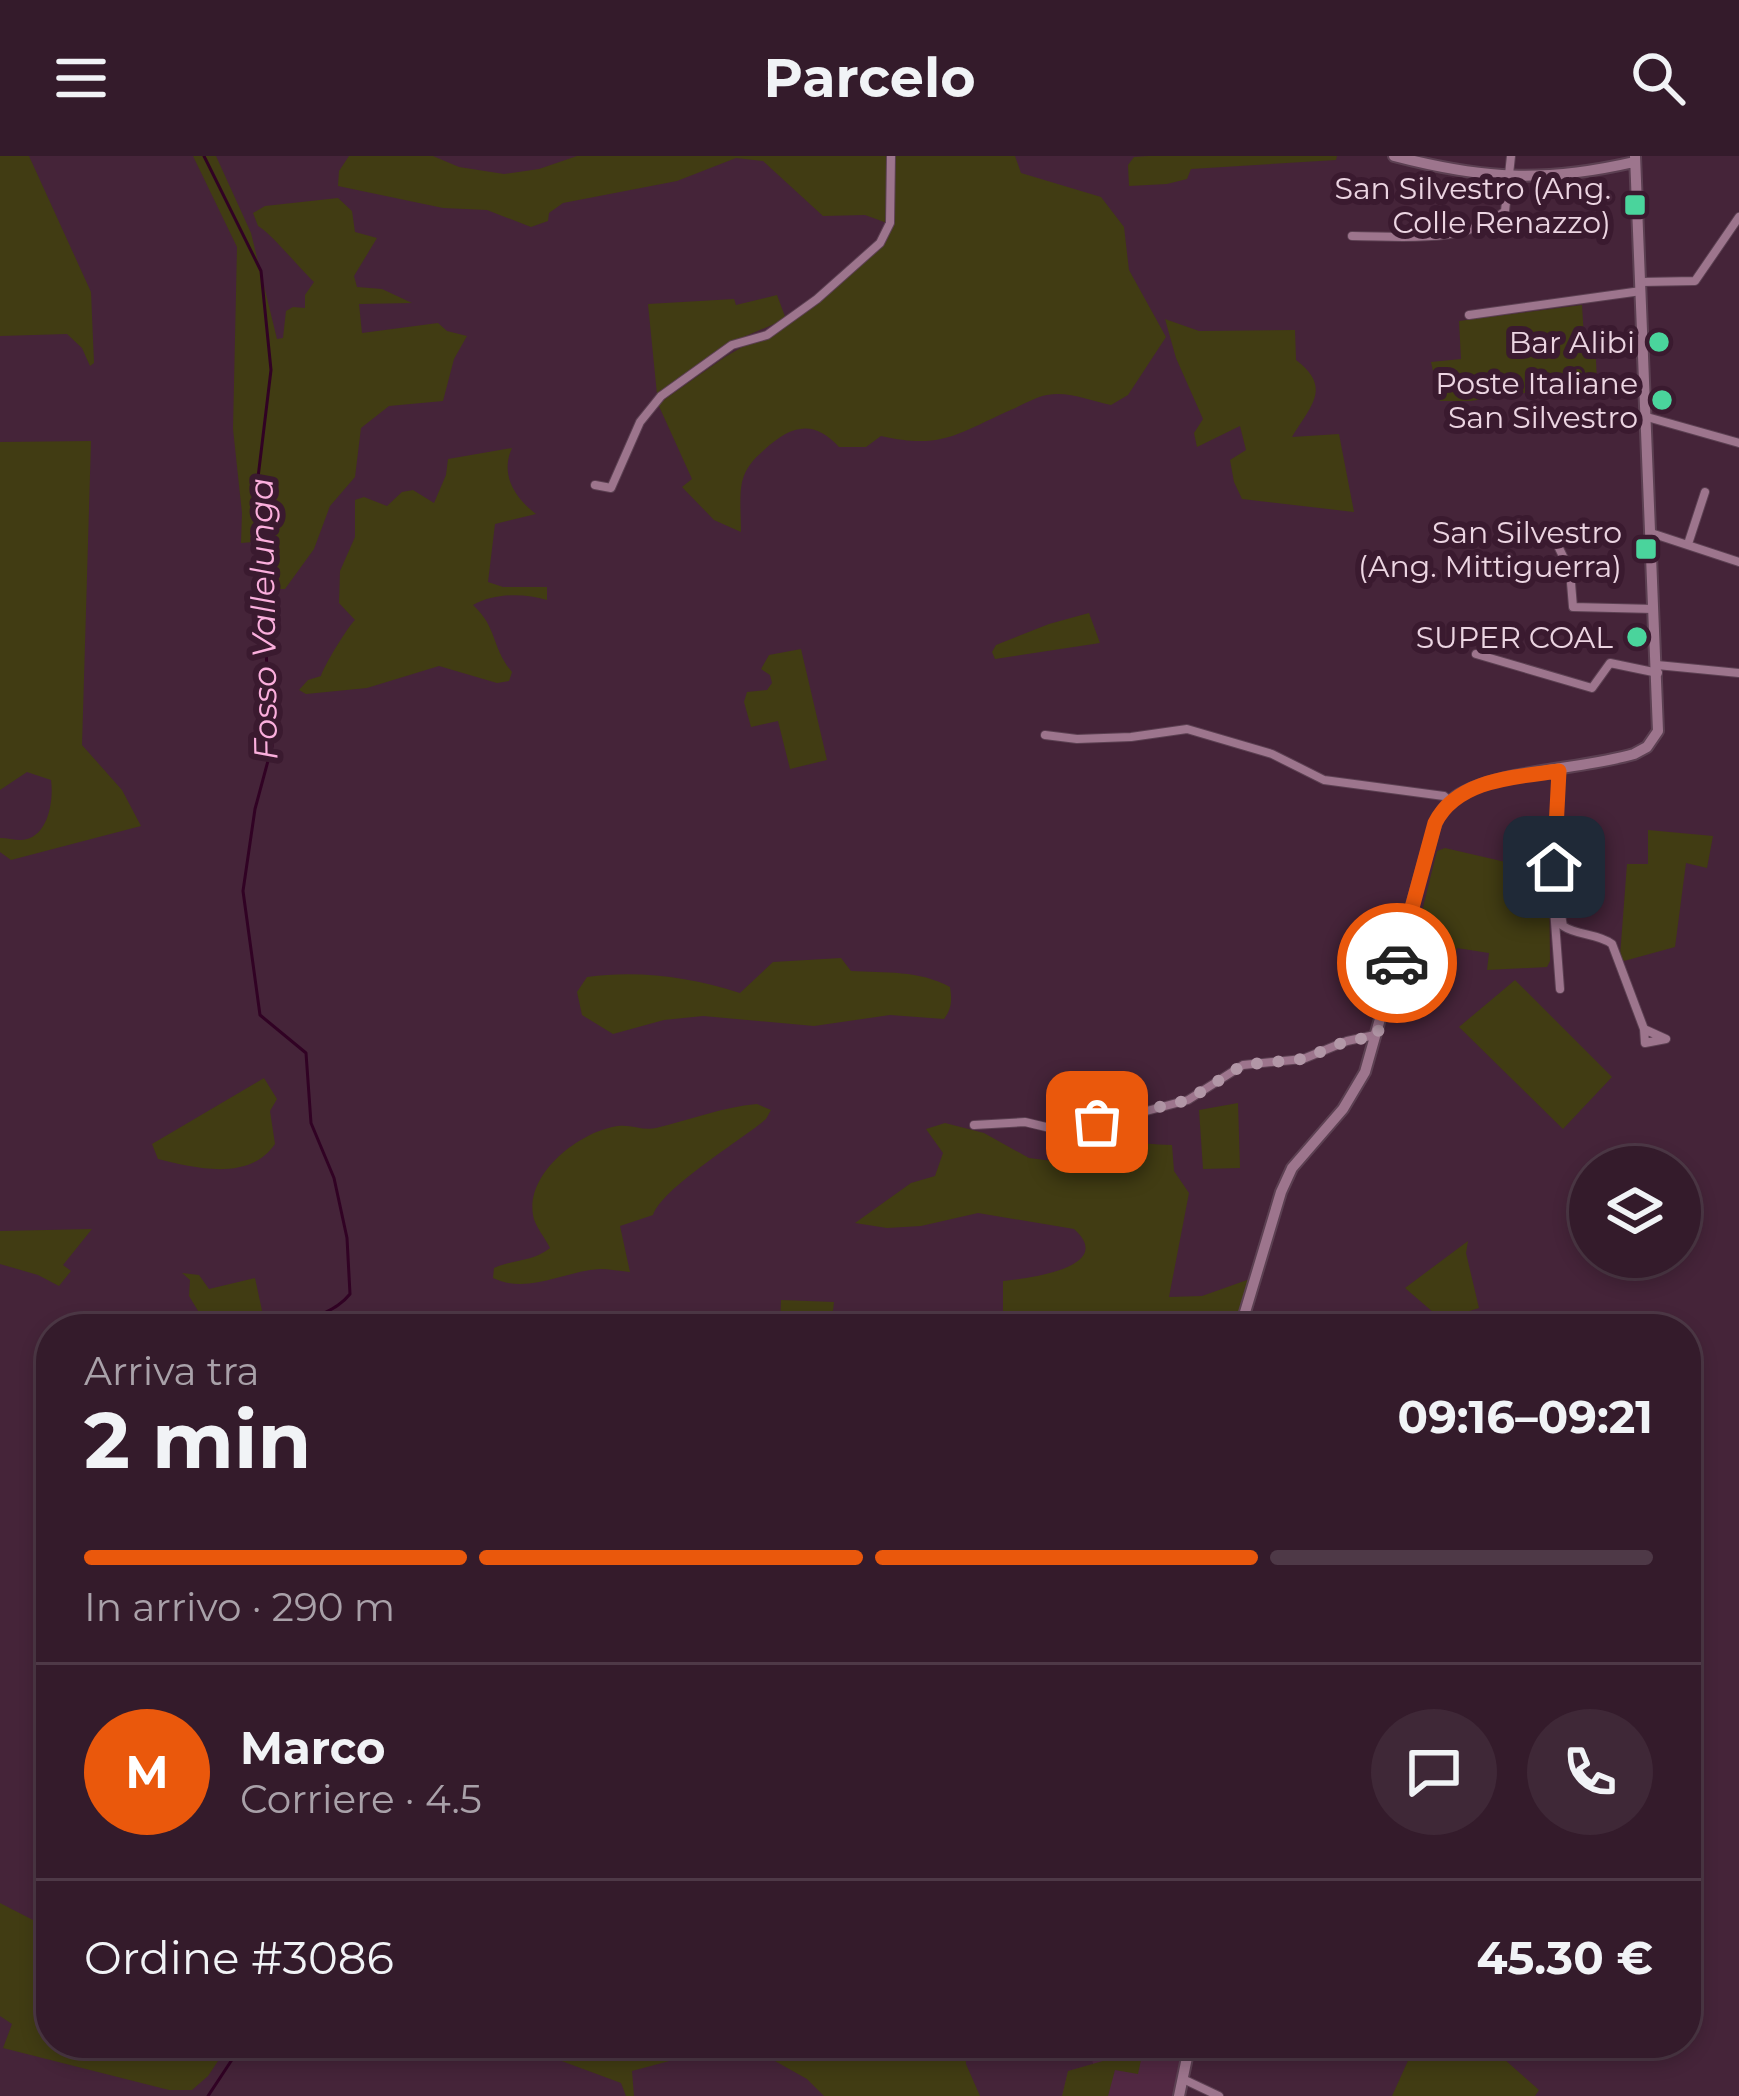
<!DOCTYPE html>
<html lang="it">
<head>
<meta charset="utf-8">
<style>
	:root { --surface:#341b2b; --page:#3f2837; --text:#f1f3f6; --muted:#a9a1a9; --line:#4e3947; --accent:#ea580c }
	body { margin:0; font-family:Montserrat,sans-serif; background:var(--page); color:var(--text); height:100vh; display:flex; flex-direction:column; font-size:45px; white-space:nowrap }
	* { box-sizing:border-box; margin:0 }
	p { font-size:39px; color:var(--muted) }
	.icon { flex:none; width:66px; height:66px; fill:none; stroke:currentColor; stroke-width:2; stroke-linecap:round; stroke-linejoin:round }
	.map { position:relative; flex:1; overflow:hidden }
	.details { position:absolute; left:36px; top:1158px; width:1665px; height:744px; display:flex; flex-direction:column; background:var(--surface); border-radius:48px; box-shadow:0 6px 18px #0003,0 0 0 3px var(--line) }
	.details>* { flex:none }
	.buttons { position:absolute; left:1569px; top:990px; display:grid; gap:24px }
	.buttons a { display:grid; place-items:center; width:132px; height:132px; border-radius:50%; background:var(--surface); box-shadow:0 6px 18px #0003,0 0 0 3px var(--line); font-size:60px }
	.pin { position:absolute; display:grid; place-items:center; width:102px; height:102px; color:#fff; margin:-51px; border-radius:24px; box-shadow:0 6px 18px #0006 }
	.courier { position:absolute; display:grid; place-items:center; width:120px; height:120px; margin:-60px; border:9px solid #ea580c; border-radius:50%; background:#fff; color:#222; box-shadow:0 3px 15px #0007 }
	.head em { font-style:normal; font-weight:700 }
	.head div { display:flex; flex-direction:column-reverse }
	.head { display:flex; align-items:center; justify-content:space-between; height:204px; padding:0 48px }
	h1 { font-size:78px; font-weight:700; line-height:90px }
	.bar { display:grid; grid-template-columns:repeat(4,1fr); gap:18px 12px; align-content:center; height:144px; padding:0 48px }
	.bar i { height:15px; border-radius:9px; background:var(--line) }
	.bar .current { background:var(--accent) }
	.bar p { grid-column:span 4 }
	.line { display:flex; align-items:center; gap:30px; padding:0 48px; border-top:3px solid var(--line) }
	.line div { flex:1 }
	.round { display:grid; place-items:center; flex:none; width:126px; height:126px; border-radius:63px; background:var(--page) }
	header { display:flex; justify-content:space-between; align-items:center; height:156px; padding:0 48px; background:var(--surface); font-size:54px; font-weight:700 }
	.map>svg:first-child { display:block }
</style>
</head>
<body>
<header><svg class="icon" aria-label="menu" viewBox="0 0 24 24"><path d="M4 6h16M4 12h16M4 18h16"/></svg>Parcelo<svg class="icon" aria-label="search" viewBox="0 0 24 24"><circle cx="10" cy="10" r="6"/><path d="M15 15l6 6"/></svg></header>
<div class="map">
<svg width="1739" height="1940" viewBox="0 0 1739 1940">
	<rect width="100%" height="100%" fill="#452439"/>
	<path fill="#512842" d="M 1088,1887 L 1188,1887 L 1175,1940 L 1062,1940 L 1068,1915 L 1093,1908 Z"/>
	<path fill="#413c13" d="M 0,0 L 29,0 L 91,136 L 94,207 L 90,210 L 82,192 L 67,178 L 0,180 Z
		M 193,0 L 216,0 L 251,77 L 277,183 L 283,182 L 286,155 L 293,151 L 305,152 L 305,139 L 314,126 C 300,113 270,76 258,70 L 253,57 L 265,50 L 338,42 L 352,55 L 355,76 L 377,82 L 354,120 L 357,131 L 382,133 L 412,147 L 359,148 L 362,177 L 438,167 L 447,175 L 467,180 L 454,203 L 443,245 L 389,250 L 361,272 L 355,321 L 330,350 L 314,393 L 285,433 L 277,433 L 270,426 L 278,384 L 241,387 L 242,357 L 233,273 L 237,91 Z
		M 349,0 L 433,0 L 459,11 L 504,18 L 539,13 L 577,0 L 887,0 L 887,67 L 865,59 L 823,60 L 763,5 L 736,2 L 677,25 L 563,47 L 549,57 L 548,65 L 531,71 L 487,54 L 443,52 L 338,30 L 339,15 Z
		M 895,0 L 1015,0 L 1021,17 L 1101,41 L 1124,71 L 1129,114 L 1166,181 L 1128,239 L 1111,249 C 1090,245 1069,235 1047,239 C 1036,241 1024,248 1013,253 C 958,277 943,294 881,280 L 866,291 L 839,291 C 813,262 790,270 764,294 C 753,304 746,311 742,326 C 739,341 741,360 741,376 L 714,364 L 682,331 L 692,323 L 658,248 L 725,201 L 744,190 L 766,184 L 882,90 L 892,67 Z
		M 1148,0 L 1337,0 L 1336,4 L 1191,13 L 1187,23 L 1167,28 L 1129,30 L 1128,9 L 1134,1 Z
		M 777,139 L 786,163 L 727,188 L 657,238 L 648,148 L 734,143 L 736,149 Z
		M 1582,149 L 1584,182 L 1595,183 L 1597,226 L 1471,245 L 1440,245 L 1431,206 L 1461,203 L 1459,165 Z
		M 1165,163 L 1199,175 L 1295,174 L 1296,204 C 1333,232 1310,250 1292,281 L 1339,278 L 1354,356 L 1242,343 L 1234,326 L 1230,304 L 1246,294 L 1240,270 L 1197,291 L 1194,277 L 1203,263 L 1176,202 Z
		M 91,285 L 82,589 L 122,634 L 141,670 L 11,704 L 0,696 L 0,682 C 7,682 14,684 21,684 C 48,683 54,645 51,624 L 27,616 L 0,634 L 0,286 Z
		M 512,292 C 500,318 514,341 536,358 L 495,368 L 488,426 L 503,431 L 547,431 L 547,444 C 524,437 494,437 473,449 C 498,472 491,491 512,516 L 509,525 L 497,527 L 439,510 L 367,532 L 306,538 L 299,534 L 308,524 L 321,520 C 323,511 349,469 355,464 L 339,447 L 340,415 L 355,381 L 355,344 L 364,341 L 387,350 L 402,336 L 413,334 L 434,347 L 446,319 L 448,303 Z
		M 1089,457 L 1100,487 L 995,503 L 992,496 L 996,489 L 1049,468 Z
		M 801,493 L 827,604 L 790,613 L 778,565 L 751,571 L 744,546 L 747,536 L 767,534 L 772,527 L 770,519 L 761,513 L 769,499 Z
		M 1648,674 L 1713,680 L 1707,712 L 1686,707 L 1675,791 L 1624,805 L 1620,800 L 1627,708 L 1648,708 Z
		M 1445,692 L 1549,716 L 1550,805 L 1547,811 L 1487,814 L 1489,797 L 1457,792 L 1454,804 L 1412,792 L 1403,795 L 1414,755 L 1422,755 L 1437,695 Z
		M 841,802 L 851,815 C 885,817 919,814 950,831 C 952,844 952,852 944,863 L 890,859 L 814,870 L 703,860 L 664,864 L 613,878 L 582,859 L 577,836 L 587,821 C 639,814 690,821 740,837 L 773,806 Z
		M 1515,824 L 1612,921 L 1563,973 L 1459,871 Z
		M 264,922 L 277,943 L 270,955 L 275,988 C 249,1026 195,1012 158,1003 L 152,988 Z
		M 1238,947 L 1240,1012 L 1203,1013 L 1199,954 Z
		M 757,948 L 771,954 L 766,963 C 740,985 663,1031 653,1059 L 620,1070 L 630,1116 C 620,1115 609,1113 600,1113 C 564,1115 528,1139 493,1122 L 494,1112 C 514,1103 533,1106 550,1092 C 546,1083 534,1069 533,1059 C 526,1016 581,975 618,970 C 631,968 643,975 656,972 C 690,964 722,951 757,948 Z
		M 945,967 L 984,977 L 1029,1002 L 1061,1006 C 1092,977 1133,988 1172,989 L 1174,1015 L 1189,1037 L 1169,1141 L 1202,1140 L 1250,1123 L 1234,1173 L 1003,1173 L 1003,1125 C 1024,1123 1118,1112 1074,1073 L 978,1057 L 921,1070 L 887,1072 L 855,1067 L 911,1027 L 935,1020 L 943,997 L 926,973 Z
		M 92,1073 L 63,1109 L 71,1115 L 59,1130 L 38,1119 L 0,1108 L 0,1075 Z
		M 1468,1085 L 1466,1097 L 1479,1152 L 1460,1158 L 1448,1169 L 1405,1132 Z
		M 182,1117 L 199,1119 L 209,1133 L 255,1122 L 266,1173 L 209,1173 L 189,1140 L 190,1124 Z
		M 781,1144 L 834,1146 L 832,1163 L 846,1163 L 846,1173 L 780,1173 Z
		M 51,1714 L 51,1887 L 230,1887 L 208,1920 L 192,1934 L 169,1934 L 3,1892 L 12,1868 L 0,1860 L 0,1747 L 33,1764 Z
		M 513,1887 L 965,1887 L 966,1908 L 980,1940 L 824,1940 L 807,1923 L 775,1905 L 763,1894 L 745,1890 L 714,1893 L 632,1915 L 634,1940 L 626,1940 L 621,1927 Z
		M 1416,1887 L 1486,1887 L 1539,1934 L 1535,1940 L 1392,1940 Z
		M 1138,1895 L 1141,1904 L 1138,1918 L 1115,1914 L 1108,1940 L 1062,1940 L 1068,1915 Z"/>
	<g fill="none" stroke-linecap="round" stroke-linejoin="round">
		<path stroke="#310224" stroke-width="3" d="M 204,0 L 261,115 L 271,214 L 256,338 L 272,590 L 255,653 L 243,735 L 260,859 L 306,897 L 311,967 L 334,1022 L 347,1082 L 350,1138 C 336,1156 313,1158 303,1173
			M 208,1940 L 243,1887"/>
		<g stroke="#5c4052" stroke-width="10">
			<path id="minor" d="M 1352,80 C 1400,80 1465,89 1505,55 L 1511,0
				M 1641,126 L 1695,125 L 1739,61
				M 1469,159 L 1641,135
				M 1647,261 L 1739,287
				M 595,329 L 611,332 L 640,266 L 661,240 L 732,189 L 767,179 L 817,143 L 880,87 L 890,67 L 891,0
				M 1651,377 L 1739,406
				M 1561,378 L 1559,392 L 1570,415 L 1573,451 L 1654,453
				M 1688,388 L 1705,336
				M 1476,498 L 1592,532 L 1610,507 L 1658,517
				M 1657,509 L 1739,517
				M 1045,579 L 1077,583 L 1131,581 L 1187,573 L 1272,598 L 1324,624 L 1444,640 L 1450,645
				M 1559,615 L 1554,720 L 1563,770 C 1578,780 1597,777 1612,788 L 1644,873 L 1666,883 L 1645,887 L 1644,873
				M 1553,739 L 1560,833
				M 974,969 L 1025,966 L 1067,976 L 1188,944 L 1243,909 L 1303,903 L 1347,885 L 1375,879
				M 1398,1171 L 1401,1173
				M 1183,1923 L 1219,1940"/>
		</g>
		<g stroke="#5c4052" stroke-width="14">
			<path id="tertiary" d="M 1394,0 C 1482,23 1543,27 1634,6
				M 1240,1173 L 1281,1036 L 1292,1012 L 1343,953 L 1365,916 L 1433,675 C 1438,659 1446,646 1460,638 C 1502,614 1584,613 1634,598 L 1647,591 L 1658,575 L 1635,0
				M 1179,1940 L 1190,1887"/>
		</g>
		<use href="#minor" stroke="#9d758d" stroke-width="8"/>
		<use href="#tertiary" stroke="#9d758d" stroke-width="10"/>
	</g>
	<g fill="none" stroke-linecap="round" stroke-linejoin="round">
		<path stroke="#b297a7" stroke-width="12" stroke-dasharray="0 21.6" d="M 1097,966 L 1188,944 L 1243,909 L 1303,903 L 1347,885 L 1377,880 L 1397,807"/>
		<path stroke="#ea580c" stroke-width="15" d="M 1397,807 L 1435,667 C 1457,623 1516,621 1559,615 L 1554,711"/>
	</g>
	<g fill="#4ad49c" stroke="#3a1a2f" stroke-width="4.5">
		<rect x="1623" y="37" width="24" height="24" rx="6"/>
		<circle cx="1659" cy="186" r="12"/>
		<circle cx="1662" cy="244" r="12"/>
		<rect x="1634" y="381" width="24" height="24" rx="6"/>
		<circle cx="1637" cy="481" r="12"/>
	</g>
	<g text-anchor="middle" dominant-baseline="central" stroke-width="12" stroke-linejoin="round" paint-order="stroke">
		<g font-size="30" fill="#ecd5e2" stroke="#3a1a2f" text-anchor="end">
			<text x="1611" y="32">San Silvestro (Ang.<tspan x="1611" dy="34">Colle Renazzo)</tspan></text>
			<text x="1635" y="186">Bar Alibi</text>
			<text x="1638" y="227">Poste Italiane<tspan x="1638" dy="34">San Silvestro</tspan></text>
			<text x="1622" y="376">San Silvestro<tspan x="1622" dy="34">(Ang. Mittiguerra)</tspan></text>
			<text x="1613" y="481">SUPER COAL</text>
		</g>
		<g font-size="33" font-style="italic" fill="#fbafdd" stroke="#3a1a2f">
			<text transform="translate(263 463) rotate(-91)">Fosso Vallelunga</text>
		</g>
	</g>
</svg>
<div class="buttons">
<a><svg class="icon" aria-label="layers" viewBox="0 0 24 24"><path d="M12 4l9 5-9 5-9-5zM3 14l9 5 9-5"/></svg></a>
</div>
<div class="pin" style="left:1097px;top:966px;background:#ea580c"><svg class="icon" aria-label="bag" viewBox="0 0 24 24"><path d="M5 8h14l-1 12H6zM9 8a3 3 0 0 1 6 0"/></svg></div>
<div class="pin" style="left:1554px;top:711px;background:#1f2937"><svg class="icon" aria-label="home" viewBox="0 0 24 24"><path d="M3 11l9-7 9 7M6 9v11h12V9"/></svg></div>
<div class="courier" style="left:1397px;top:807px"><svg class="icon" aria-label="car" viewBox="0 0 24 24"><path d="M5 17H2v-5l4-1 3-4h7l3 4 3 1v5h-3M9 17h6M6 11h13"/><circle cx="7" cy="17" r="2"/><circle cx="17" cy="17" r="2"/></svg></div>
<section class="details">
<div class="head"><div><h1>2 min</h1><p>Arriva tra</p></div><em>09:16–09:21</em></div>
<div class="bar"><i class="current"></i><i class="current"></i><i class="current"></i><i></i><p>In arrivo · 290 m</p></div>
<div class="line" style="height:216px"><b class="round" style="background:var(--accent);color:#fff">M</b><div><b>Marco</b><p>Corriere · 4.5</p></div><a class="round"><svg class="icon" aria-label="chat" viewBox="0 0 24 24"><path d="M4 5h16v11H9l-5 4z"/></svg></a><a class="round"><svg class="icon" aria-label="phone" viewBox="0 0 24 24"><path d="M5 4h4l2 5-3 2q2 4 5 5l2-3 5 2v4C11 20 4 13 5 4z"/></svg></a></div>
<div class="line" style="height:156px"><div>Ordine #3086</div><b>45.30 €</b></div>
</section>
</div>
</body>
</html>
